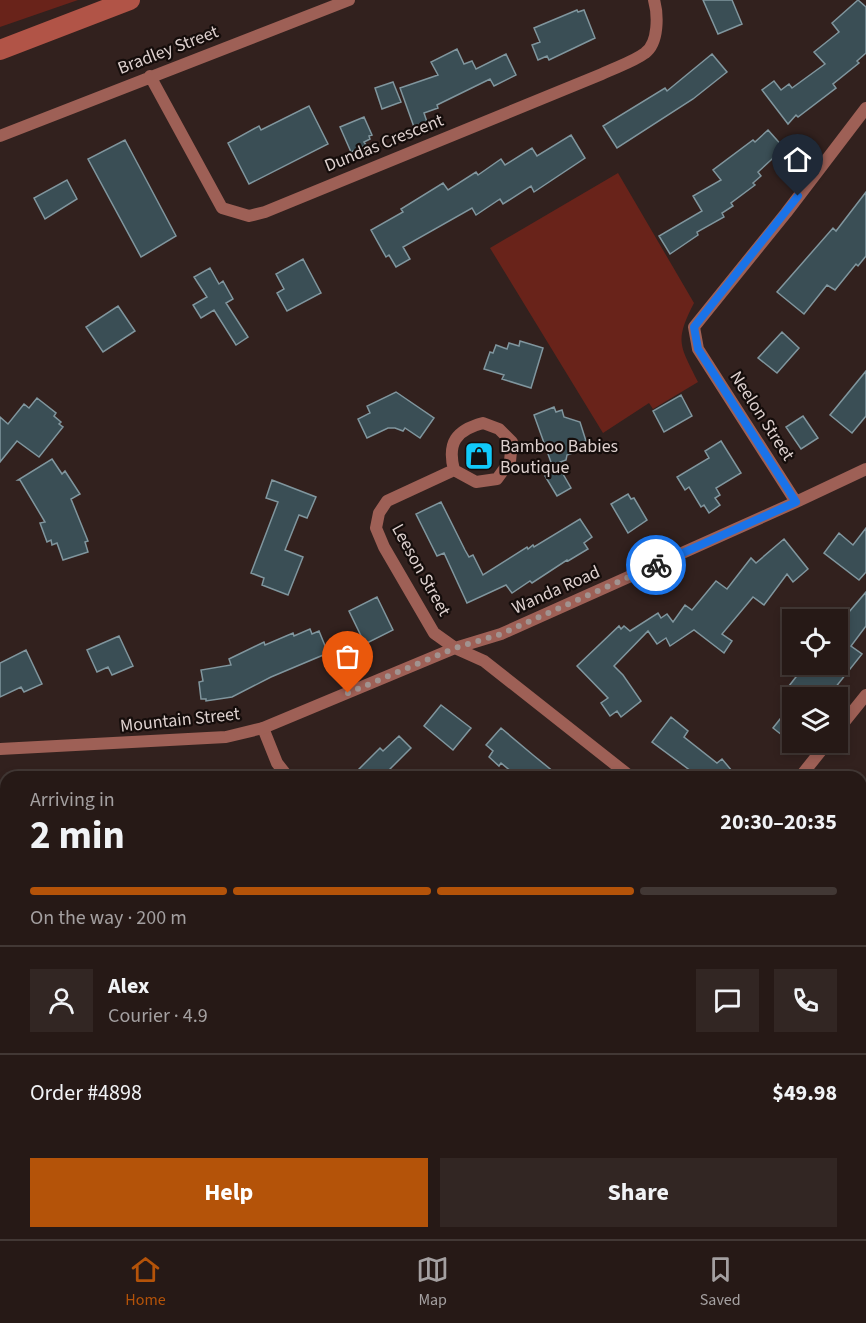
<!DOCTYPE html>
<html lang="en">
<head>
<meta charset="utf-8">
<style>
	:root { --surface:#261916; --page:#322623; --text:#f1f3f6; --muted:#a4a0a1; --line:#423835; --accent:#b45309 }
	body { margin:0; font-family:"Source Sans 3",sans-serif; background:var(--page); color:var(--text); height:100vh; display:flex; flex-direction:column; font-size:22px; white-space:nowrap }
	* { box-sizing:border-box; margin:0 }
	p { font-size:20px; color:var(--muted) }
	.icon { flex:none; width:33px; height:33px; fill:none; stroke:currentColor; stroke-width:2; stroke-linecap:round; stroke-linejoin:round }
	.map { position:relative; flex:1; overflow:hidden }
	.panel { position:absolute; left:0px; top:771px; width:867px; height:468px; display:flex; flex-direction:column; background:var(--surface); border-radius:18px 18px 0 0; box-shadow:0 3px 9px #0003,0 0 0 2px var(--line) }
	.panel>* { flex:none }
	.fabs { position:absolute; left:782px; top:609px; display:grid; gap:12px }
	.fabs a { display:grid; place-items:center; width:66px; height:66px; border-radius:0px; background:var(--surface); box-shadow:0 3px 9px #0003,0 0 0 2px var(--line); font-size:30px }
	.pin { position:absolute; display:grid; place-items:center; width:51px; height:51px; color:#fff; margin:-62px -26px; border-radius:50% 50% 50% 0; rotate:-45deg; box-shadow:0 0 6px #0007 }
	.pin .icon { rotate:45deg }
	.courier { position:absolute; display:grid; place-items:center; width:60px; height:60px; margin:-30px; border:4px solid #1a73e8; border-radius:50%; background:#fff; color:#222; box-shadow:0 2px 8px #0007 }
	.overview em { font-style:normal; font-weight:700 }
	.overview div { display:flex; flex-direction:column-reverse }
	.overview { display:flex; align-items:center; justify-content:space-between; height:102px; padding:0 30px }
	h1 { font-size:39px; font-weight:700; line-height:45px }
	.bar { display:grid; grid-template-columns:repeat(4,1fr); gap:9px 6px; align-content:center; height:72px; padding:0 30px }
	.bar i { height:8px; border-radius:4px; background:var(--line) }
	.bar .selected { background:var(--accent) }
	.bar p { grid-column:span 4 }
	.line { display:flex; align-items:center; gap:15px; padding:0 30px; border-top:2px solid var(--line) }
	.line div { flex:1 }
	.round { display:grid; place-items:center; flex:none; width:63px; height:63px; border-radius:0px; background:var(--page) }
	.button { display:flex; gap:12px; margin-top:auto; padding:12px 30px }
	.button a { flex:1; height:69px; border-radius:0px; background:var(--accent); color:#fff; font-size:24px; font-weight:700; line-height:69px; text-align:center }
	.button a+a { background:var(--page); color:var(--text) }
	.dock { display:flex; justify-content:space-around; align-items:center; height:84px; border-top:2px solid var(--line); background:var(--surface); font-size:16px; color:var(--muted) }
	.dock a { display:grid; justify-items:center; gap:3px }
	.dock .selected { color:var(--accent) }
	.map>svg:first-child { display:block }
</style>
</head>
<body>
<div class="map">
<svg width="866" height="1239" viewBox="0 0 866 1239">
	<rect width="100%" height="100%" fill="#32211e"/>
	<path fill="#69231a" d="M 0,0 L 78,0 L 0,27 Z
		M 618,173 L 694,303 C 674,342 680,345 698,382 L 653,409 L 649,403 L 603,433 L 490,248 Z"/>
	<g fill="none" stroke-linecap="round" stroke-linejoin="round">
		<path stroke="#b15447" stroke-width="20" d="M 0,50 L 130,0"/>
	</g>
	<path fill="#3a4e55" stroke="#80969e" stroke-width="1.5" d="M 703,0 L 732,0 L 742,24 L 718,34 Z
		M 858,0 L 866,7 L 866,53 L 857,61 L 859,63 L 833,84 L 836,88 L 798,117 L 796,115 L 788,124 L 762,90 L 774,81 L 781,90 L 789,84 L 792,88 L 825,64 L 814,52 L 839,32 L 832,23 Z
		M 577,10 L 578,12 L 584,10 L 595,38 L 549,60 L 547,56 L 538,60 L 532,45 L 540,42 L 534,28 Z
		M 457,49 L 464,64 L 472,61 L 476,69 L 506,54 L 516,75 L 494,86 L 490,79 L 437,105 L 438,108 L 424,113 L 427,122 L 414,127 L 400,88 L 438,75 L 431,62 Z
		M 712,54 L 727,72 L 693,99 L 617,148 L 603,126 L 665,88 L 667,91 Z
		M 393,82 L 401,102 L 382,109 L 375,88 Z
		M 309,106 L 328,144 L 249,184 L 228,143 L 259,126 L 261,130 Z
		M 364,117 L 372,135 L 369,136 L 370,139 L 364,142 L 366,145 L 351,152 L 340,127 Z
		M 768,130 L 784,148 L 758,172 L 761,176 L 753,183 L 755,185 L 731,203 L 733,206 L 722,213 L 724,217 L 697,232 L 698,235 L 670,254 L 659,236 L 702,211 L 693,196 L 721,180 L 713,170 L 753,140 L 755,142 Z
		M 571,135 L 585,158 L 534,192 L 531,186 L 503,204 L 500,199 L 476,215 L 472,208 L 403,247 L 410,259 L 396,267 L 389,255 L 386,257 L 371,230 L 403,212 L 401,209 L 443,183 L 448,190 L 476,172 L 478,175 L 501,159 L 505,165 L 532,148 L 537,156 Z
		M 125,140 L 176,236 L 141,257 L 88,159 Z
		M 67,180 L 77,199 L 45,219 L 34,198 Z
		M 866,192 L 866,256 L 858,266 L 856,264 L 835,290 L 827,285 L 804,314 L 777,292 L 833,228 L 836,231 Z
		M 303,259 L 321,293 L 287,311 L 277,293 L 284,289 L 276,274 Z
		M 210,268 L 219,284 L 223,281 L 233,299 L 226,303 L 248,337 L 236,345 L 214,310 L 201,318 L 193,305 L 207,297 L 194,277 Z
		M 118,306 L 135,331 L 103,352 L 86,327 Z
		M 782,332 L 799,348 L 777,373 L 758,358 Z
		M 520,341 L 543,348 L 531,388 L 502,379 L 504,375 L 484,369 L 490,352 L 493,353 L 496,345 L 507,349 L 509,343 L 519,346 Z
		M 866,371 L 866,416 L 852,433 L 830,415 Z
		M 396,392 L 434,418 L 420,438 L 405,428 L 403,431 L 395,428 L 388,428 L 367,438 L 358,419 L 370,413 L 367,406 Z
		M 681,395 L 692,416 L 664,432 L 653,411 Z
		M 37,398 L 56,413 L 54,416 L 61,422 L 59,424 L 63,427 L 39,457 L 17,441 L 0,462 L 0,417 L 8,424 L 24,404 L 29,408 Z
		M 554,407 L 556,412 L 562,410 L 564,417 L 580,422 L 586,441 L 582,442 L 584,449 L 567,455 L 566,460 L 552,465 L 534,415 Z
		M 803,416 L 818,438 L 801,449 L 786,427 Z
		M 721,441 L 741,473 L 716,488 L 720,495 L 715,498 L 720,505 L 709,513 L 704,505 L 701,507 L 689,487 L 685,490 L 677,477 L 709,458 L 705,451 Z
		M 52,459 L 62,474 L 65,471 L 80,494 L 71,499 L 88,541 L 85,542 L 88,552 L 63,560 L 57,543 L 52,545 L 51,540 L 47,542 L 40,523 L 45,522 L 20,480 L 18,480 Z
		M 559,467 L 571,488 L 557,496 L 545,476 Z
		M 272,480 L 316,497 L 307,518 L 299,515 L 285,550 L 303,557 L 288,595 L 262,585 L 264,578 L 251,573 L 278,502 L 266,498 Z
		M 628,494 L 631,499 L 634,498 L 647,520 L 628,533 L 611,504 Z
		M 441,502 L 465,550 L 469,557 L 473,555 L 483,575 L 527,547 L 528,549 L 533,545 L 534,547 L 580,519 L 592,537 L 584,543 L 588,549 L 568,561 L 567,560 L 532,583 L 530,581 L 512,593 L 506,585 L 467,603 L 444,553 L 437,556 L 416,514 Z
		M 866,528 L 866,572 L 859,580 L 824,553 L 839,533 L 853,545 Z
		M 784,539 L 808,569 L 793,582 L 787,574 L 764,605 L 753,597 L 722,634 L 732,641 L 724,653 L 694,630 L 670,646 L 666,638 L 657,644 L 648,631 L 614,666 L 623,675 L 641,701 L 621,717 L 617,711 L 610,716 L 601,703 L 608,698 L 577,666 L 619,626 L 621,629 L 624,626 L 630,631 L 658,613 L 661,618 L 667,614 L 673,622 L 685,605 L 692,610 L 716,581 L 727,589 L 751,558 L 756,563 Z
		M 866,592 L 866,626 L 851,646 L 862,654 L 827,698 L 803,698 L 789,686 L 806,664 L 837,664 L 837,626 Z
		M 377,597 L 393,630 L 365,644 L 349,611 Z
		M 310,629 L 312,634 L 319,631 L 328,653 L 271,677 L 232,697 L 206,701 L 206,699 L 201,699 L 199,682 L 203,681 L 201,670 L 231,665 L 229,659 L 264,642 L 265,645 L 293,633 L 294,636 Z
		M 119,636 L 133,666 L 112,675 L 108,667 L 97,672 L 87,650 Z
		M 26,650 L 42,684 L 24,692 L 21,687 L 0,697 L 0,663 Z
		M 792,704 L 792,743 L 773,728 Z
		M 441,705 L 471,728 L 453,750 L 424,726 Z
		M 671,717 L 688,731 L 684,737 L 717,763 L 722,759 L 737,777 L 699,777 L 652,742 Z
		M 501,728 L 533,755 L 560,777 L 518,777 L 501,763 L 499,766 L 489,757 L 493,751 L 486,745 Z
		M 399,736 L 411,748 L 382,777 L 351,777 L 380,748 L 383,751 Z"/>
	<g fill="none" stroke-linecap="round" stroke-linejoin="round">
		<path stroke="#9e6056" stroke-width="12" d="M 150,76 L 222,208 L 249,216 L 265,212 L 602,74 C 616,67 633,62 645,53 C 659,43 658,14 654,0
			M 0,136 L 349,0
			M 483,423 L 499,429 L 512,442 L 510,461 L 497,479 L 476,482 L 454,470 C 447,443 456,430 483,423 Z
			M 454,470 L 387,501 L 379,513 L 376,528 L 384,547 L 434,633 L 455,648 L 501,634 L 796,502 L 866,469
			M 796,502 L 698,349 L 694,327 L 786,213 L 866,108
			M 263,728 L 277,763 L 288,777
			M 837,731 L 866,695
			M 800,777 L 828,742
			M 78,1233 L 81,1239
			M 838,1233 L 847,1239
			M 460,1239 L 465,1233"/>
		<path stroke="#9e6056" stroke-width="12" d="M 0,749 L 226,737 L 263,728 L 455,648 L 484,661 L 631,777
			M 861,936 L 866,939
			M 861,1080 L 866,1073
			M 745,1239 L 750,1233"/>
	</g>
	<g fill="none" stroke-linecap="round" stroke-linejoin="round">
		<path stroke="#a19390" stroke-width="6" stroke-dasharray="0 10.8" d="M 348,693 L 455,648 L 501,634 L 656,565"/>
		<path stroke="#1a73e8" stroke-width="8" d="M 656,565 L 796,502 L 698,349 L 694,327 L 798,196"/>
	</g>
	<defs>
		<g id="shop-square" transform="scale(1.5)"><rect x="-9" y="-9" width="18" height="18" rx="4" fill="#11cafa" stroke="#150d0b"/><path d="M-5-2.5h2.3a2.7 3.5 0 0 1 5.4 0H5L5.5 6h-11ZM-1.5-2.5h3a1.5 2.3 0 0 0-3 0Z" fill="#111"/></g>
	</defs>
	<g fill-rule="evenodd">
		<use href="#shop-square" x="479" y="456"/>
	</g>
	<g text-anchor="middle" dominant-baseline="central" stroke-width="4.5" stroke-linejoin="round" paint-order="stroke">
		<g font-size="18" fill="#ddd0ce" stroke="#150d0b">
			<text transform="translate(168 50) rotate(-21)">Bradley Street</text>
			<text transform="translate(384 143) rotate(-22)">Dundas Crescent</text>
			<text transform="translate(762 416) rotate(57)">Neelon Street</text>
			<text transform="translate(421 570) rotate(61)">Leeson Street</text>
			<text transform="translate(556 590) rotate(-24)">Wanda Road</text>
			<text transform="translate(180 720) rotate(-6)">Mountain Street</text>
		</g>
		<g font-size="18" fill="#ddd0ce" stroke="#150d0b" text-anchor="start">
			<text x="500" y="446">Bamboo Babies<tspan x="500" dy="21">Boutique</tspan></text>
		</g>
	</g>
</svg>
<div class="fabs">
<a><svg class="icon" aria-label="locate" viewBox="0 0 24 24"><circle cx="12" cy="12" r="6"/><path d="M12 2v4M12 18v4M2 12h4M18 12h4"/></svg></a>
<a><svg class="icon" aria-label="layers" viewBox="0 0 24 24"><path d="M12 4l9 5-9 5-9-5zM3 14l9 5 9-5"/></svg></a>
</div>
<div class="pin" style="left:348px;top:693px;background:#ea580c"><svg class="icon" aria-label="bag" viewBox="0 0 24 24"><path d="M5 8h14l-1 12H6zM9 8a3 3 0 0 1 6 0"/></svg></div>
<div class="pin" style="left:798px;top:196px;background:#1f2937"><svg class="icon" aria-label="home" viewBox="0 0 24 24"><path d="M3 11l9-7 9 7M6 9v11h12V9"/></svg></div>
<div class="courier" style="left:656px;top:565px"><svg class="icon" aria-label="bike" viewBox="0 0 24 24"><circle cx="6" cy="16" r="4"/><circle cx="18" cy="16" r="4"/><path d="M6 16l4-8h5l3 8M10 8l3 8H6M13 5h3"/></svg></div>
<section class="panel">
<div class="overview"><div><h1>2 min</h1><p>Arriving in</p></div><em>20:30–20:35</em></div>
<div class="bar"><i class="selected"></i><i class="selected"></i><i class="selected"></i><i></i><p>On the way · 200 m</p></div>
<div class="line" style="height:108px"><a class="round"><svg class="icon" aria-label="person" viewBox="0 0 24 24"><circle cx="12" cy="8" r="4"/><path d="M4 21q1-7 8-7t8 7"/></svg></a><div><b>Alex</b><p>Courier · 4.9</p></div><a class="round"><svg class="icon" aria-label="chat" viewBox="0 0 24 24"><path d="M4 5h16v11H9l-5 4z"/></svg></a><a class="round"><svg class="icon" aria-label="phone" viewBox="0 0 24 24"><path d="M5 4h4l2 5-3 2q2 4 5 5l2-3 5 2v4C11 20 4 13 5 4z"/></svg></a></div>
<div class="line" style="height:78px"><div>Order #4898</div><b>$49.98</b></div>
<div class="button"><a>Help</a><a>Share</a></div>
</section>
</div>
<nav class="dock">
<a class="selected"><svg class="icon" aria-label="home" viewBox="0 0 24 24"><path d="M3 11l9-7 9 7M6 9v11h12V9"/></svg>Home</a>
<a><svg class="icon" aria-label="map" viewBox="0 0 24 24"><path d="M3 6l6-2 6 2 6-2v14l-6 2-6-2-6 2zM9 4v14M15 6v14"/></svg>Map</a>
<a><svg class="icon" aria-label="saved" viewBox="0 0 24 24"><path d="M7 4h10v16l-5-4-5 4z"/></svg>Saved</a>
</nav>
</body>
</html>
